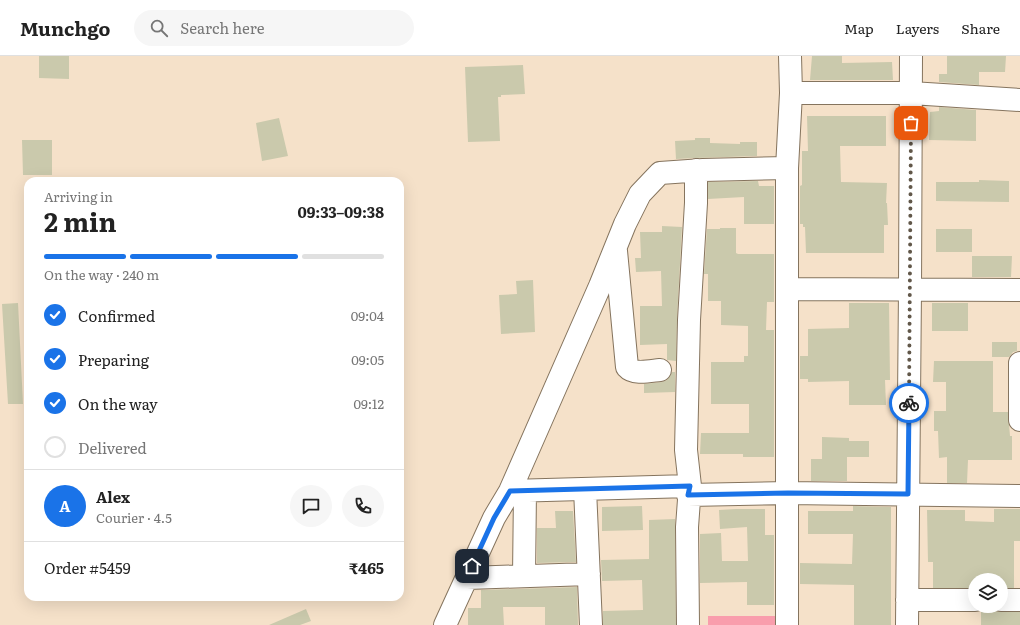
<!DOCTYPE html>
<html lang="en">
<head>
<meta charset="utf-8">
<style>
	:root { --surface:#fff; --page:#f6f6f6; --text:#222; --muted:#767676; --line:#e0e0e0; --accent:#1a73e8 }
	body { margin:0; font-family:Literata,serif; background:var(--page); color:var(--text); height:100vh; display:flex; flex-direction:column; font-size:15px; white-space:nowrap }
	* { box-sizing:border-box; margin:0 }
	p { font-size:13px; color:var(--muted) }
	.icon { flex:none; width:22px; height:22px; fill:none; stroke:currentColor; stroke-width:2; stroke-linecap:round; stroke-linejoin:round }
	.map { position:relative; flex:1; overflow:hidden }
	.details { position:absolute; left:24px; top:121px; width:380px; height:424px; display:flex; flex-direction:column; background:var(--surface); border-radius:12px; box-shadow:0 4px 16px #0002 }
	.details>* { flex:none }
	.buttons { position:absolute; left:968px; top:517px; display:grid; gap:8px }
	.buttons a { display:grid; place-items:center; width:40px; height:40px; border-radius:50%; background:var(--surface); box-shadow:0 4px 16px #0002; font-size:20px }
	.pin { position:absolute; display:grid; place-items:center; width:34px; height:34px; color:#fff; margin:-17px; border-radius:8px; box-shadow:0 2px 6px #0006 }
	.courier { position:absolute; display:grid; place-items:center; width:40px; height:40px; margin:-20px; border:3px solid #1a73e8; border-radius:50%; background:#fff; color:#222; box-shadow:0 1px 5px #0007 }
	.head em { font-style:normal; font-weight:700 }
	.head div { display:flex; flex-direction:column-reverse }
	.head { display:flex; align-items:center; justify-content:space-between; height:68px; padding:0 20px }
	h1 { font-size:26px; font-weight:700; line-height:30px }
	.bar { display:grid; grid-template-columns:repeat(4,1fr); gap:6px 4px; align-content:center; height:48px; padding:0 20px }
	.bar i { height:5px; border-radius:3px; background:var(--line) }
	.bar .active { background:var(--accent) }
	.bar p { grid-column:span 4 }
	.line { display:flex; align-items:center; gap:10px; padding:0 20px; border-top:1px solid var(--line) }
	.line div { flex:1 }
	.round { display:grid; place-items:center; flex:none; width:42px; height:42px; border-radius:21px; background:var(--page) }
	ol { padding:0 20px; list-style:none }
	li { display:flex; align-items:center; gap:12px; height:44px }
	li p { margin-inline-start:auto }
	li .icon { padding:4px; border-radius:50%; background:var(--accent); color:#fff; stroke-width:4 }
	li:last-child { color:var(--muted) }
	li i { width:22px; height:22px; border:2px solid var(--line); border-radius:50% }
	header { display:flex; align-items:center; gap:24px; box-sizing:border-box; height:56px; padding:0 20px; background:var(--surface); border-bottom:1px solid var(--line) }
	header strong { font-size:19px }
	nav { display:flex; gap:22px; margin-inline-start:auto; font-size:14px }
	.search { width:280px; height:36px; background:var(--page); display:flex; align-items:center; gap:10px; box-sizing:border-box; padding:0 14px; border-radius:22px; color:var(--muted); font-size:15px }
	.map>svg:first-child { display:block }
</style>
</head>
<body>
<header>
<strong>Munchgo</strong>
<div class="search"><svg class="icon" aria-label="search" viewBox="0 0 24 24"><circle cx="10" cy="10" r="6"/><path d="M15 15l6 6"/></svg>Search here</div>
<nav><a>Map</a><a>Layers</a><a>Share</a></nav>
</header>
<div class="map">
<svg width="1020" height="569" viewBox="0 0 1020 569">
	<rect width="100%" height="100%" fill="#f5e1c9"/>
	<path fill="#f99dac" d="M 708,560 L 777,560 L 776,569 L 708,569 Z"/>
	<path fill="#cac9ac" d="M 39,0 L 69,0 L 69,23 L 39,22 Z
		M 812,0 L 842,0 L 842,7 L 892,6 L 893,24 L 810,24 Z
		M 947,0 L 1006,0 L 1005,16 L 979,16 L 979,29 L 939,26 L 939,18 L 947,18 Z
		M 523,9 L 525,38 L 501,39 L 501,41 L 498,41 L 500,85 L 468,86 L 465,11 Z
		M 939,51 L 976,54 L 976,85 L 929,84 L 930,56 L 939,55 Z
		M 807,60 L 886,60 L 886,90 L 840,90 L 841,126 L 887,127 L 886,147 L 887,147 L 888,169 L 884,169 L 884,197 L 806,197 L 805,171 L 803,171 L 803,168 L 800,168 L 800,130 L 802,129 L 802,95 L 808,95 Z
		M 279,62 L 288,100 L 262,105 L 256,67 Z
		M 695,82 L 710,82 L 710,87 L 740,88 L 740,86 L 757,86 L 757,100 L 696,102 L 676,103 L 675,85 L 695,84 Z
		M 22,84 L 52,84 L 52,119 L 23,119 Z
		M 979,124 L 1009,125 L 1009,146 L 936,145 L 936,126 L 979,126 Z
		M 758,125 L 759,130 L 774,130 L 774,168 L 744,168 L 744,141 L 708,143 L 708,126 Z
		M 662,170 L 682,171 L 677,263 L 676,305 L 667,304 L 667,288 L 640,289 L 640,250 L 662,250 L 661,215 L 636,216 L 635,202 L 641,202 L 640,176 L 662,176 Z
		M 720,172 L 736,172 L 736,197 L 738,198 L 774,198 L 774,246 L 767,246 L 766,274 L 774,274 L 774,401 L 743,401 L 743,398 L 700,398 L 701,377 L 749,377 L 749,348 L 711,348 L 711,306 L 744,306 L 744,300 L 748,300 L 748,270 L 721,269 L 721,245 L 708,245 L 708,218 L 704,218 L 707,173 L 720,173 Z
		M 936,173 L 972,173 L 972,196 L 936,196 Z
		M 972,200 L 1012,200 L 1011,221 L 972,221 Z
		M 533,224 L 535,276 L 501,278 L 499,239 L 517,238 L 516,225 Z
		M 18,247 L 23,348 L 8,348 L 2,248 Z
		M 849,247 L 889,247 L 890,324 L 885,324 L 886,349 L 849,349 L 849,325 L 808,326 L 808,323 L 800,323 L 800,300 L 808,300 L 808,273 L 849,272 Z
		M 932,247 L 968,247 L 968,275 L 932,275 Z
		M 992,286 L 1017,286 L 1017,295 L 1013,296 L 1009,301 L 992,301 Z
		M 934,305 L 993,305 L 993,356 L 1008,356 L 1010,380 L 1012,380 L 1012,404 L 968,404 L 967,427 L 947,427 L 947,401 L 939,402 L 938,375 L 934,375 L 934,355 L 946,355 L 946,326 L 933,326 Z
		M 672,316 L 675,316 L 675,336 L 644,337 L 644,328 L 662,326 L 667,324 Z
		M 822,381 L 849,382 L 849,385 L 869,385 L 869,401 L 847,401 L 847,425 L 811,425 L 811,403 L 822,403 Z
		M 642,450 L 643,474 L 602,475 L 602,451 Z
		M 853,450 L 891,451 L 891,569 L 854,569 L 854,529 L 800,528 L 800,507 L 852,508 L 853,478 L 808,478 L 808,455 L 853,455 Z
		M 736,453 L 765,453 L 765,479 L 774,479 L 774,549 L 747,549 L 747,526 L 700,527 L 700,478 L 721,477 L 722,505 L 748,505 L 747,471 L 720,473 L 719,454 Z
		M 994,453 L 1020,453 L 1020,485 L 1014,485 L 1014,532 L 1001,532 L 1001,524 L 975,524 L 975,532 L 933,532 L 933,506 L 928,506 L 927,454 L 965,454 L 965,465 L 994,466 Z
		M 555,455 L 573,455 L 576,506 L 537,507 L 537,472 L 556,472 Z
		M 675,463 L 676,569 L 603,569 L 603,555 L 643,554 L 642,524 L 602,525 L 601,504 L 649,503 L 649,464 Z
		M 577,531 L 578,569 L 545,569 L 545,551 L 503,551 L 504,569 L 468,569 L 468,552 L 481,552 L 481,534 Z
		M 985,551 L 991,551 L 995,555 L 1001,556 L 1020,556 L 1020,569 L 981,569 L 981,555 Z
		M 306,553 L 311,565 L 300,569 L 269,569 Z"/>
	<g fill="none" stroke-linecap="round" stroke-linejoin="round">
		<g stroke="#85745e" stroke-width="24">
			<path id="minor" d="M 791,37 L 911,37 L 1020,44
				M 616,195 L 627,311 C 634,319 650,315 660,314
				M 787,233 L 1020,234
				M 1020,307 L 1020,364
				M 585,433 L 591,569
				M 510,435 L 690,430
				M 688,439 L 788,437 L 1020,440
				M 524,520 L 525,435
				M 467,522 L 589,518
				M 907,544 L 975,544
				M 1001,544 L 1020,544
				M 445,569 L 494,462 L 510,435 L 600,230 L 625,168 L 640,138 L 660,117 L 703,114 L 787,112 L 791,37 L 790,0
				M 688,569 L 687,471 L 690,430 L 686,394 L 689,264 L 696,147 L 696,114
				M 787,569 L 787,112
				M 907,569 L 910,233 L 911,0"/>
		</g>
		<use href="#minor" stroke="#fff" stroke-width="22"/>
	</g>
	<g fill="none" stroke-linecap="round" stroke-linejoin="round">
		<path stroke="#615749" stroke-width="4" stroke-dasharray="0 7.2" d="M 909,347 L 911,67"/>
		<path stroke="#1a73e8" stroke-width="5" d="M 472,510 L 494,462 L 510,435 L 690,430 L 688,439 L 788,437 L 908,438 L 909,347"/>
	</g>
</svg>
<div class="buttons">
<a><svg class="icon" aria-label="layers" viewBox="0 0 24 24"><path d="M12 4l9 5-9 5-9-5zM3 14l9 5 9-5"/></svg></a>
</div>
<div class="pin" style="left:911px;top:67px;background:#ea580c"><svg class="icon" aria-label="bag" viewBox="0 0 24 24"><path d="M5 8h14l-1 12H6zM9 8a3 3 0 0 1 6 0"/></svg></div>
<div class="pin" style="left:472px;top:510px;background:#1f2937"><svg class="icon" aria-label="home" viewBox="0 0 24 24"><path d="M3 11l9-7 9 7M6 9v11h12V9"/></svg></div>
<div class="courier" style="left:909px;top:347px"><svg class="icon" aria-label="bike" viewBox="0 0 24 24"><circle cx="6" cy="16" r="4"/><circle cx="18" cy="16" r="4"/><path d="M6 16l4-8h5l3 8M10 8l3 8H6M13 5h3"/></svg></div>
<section class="details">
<div class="head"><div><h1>2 min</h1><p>Arriving in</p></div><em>09:33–09:38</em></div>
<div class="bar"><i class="active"></i><i class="active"></i><i class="active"></i><i></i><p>On the way · 240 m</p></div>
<ol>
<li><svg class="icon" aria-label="check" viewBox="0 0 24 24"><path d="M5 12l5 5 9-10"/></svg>Confirmed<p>09:04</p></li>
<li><svg class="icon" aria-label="check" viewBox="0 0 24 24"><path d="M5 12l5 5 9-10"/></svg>Preparing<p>09:05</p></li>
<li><svg class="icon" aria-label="check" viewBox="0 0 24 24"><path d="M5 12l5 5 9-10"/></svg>On the way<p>09:12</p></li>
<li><i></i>Delivered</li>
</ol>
<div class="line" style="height:72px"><b class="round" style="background:var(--accent);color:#fff">A</b><div><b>Alex</b><p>Courier · 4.5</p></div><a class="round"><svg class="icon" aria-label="chat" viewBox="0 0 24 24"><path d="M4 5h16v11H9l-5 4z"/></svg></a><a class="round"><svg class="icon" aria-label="phone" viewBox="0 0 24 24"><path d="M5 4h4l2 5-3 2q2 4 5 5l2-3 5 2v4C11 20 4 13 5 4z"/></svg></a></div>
<div class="line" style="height:52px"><div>Order #5459</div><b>₹465</b></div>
</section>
</div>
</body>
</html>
